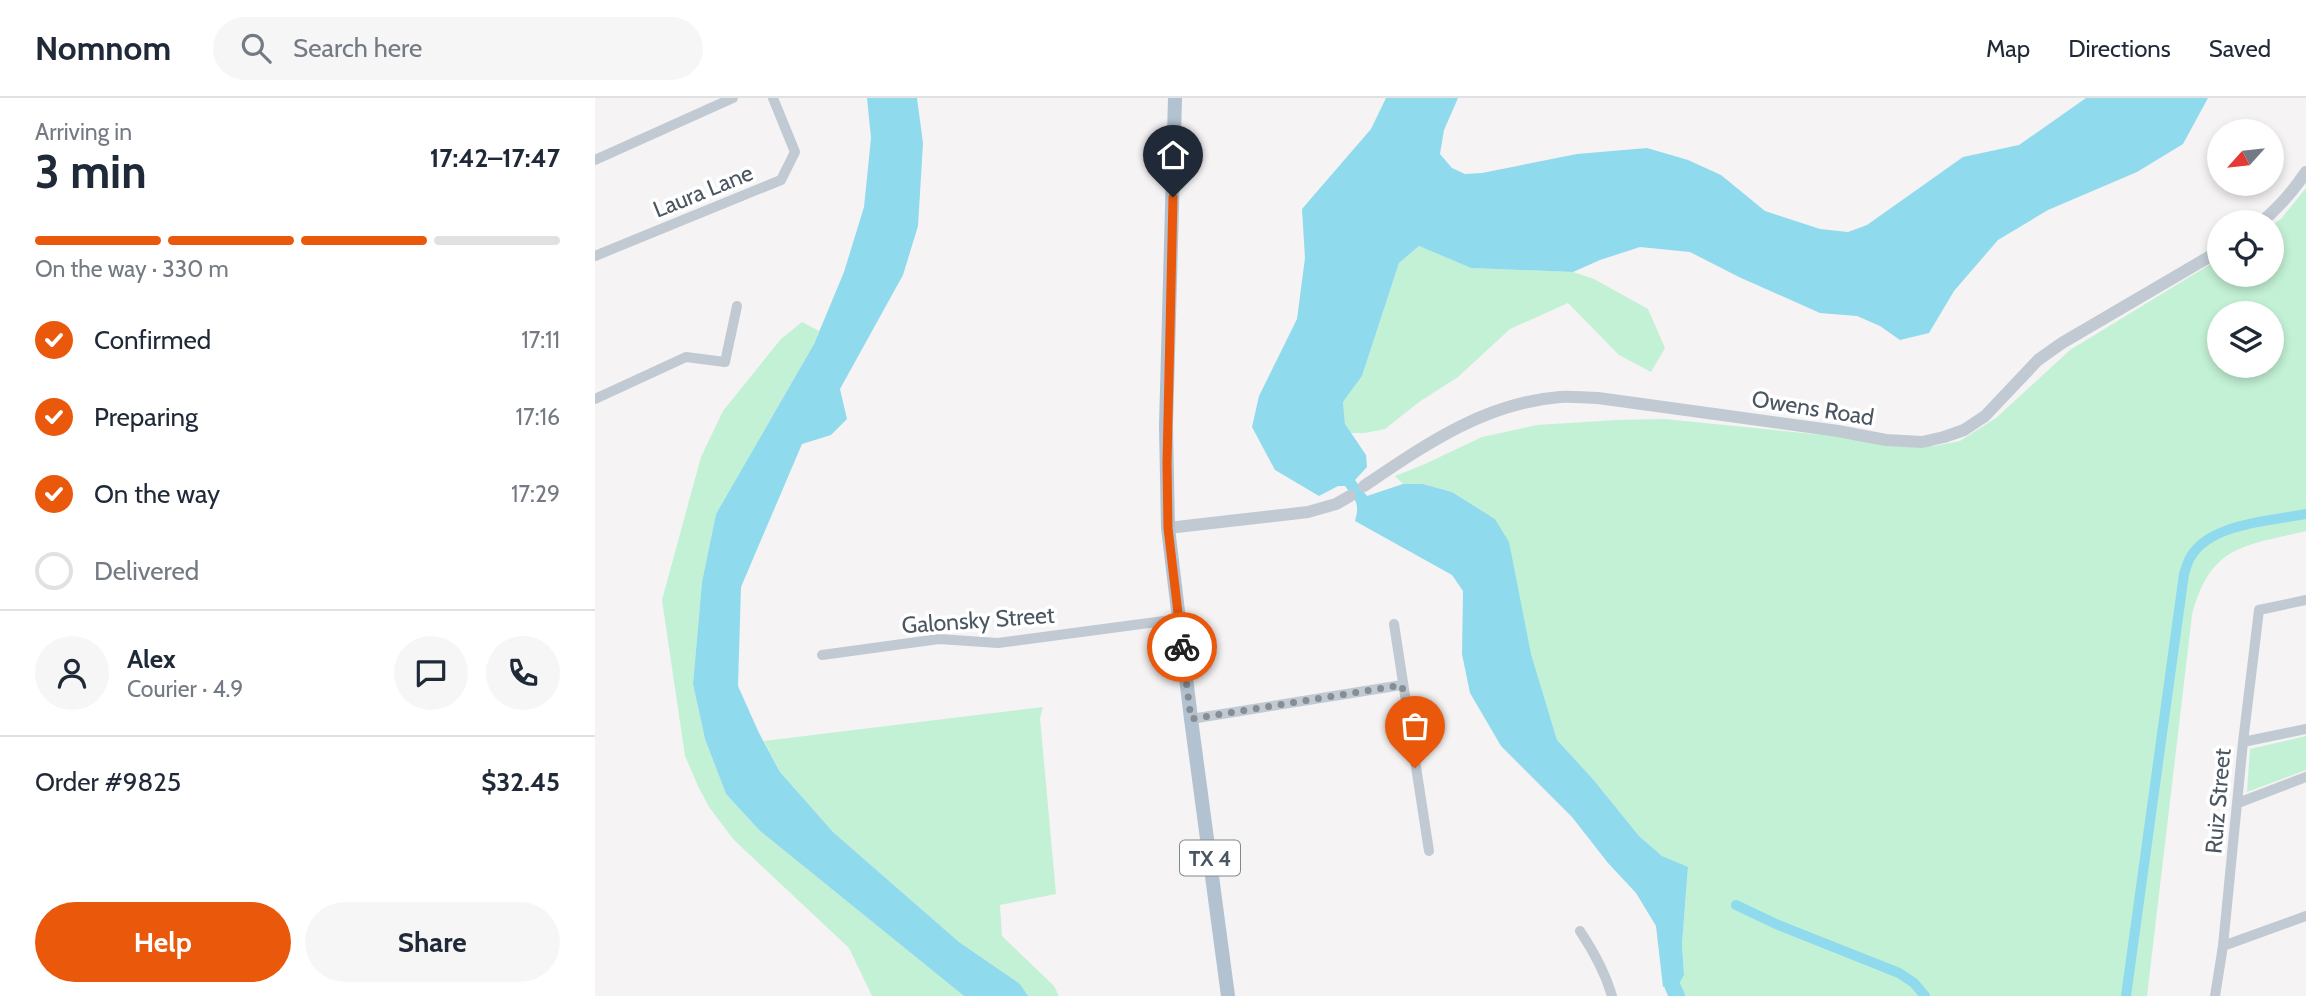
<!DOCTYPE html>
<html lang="en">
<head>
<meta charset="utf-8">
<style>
	:root { --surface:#fff; --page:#f6f6f7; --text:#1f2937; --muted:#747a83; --line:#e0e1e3; --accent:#ea580c }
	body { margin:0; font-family:Cabin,sans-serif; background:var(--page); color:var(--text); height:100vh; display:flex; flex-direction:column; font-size:26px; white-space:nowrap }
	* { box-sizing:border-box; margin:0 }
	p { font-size:23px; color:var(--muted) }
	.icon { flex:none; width:38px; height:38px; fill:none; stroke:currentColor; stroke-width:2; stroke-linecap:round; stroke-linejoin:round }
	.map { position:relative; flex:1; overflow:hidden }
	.drawer { display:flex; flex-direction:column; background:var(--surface); width:595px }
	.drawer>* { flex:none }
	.needle { width:46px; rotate:243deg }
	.buttons { position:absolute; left:1612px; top:21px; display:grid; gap:14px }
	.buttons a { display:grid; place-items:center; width:77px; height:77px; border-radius:50%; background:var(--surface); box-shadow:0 4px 10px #0003; font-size:35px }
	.pin { position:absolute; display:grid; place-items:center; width:60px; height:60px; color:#fff; margin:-72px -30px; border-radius:50% 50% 50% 0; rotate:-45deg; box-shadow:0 0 7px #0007 }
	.pin .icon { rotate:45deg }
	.courier { position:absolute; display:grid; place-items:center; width:70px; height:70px; margin:-35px; border:5px solid #ea580c; border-radius:50%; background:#fff; color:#222; box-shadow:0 2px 9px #0007 }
	.head em { font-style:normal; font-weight:700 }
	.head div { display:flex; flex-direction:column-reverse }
	.head { display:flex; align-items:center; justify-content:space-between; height:119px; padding:0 35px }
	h1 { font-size:46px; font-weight:700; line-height:52px }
	.bar { display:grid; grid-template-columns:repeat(4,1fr); gap:10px 7px; align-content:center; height:84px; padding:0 35px }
	.bar i { height:9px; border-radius:5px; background:var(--line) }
	.bar .active { background:var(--accent) }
	.bar p { grid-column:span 4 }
	.line { display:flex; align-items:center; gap:18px; padding:0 35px; border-top:2px solid var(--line) }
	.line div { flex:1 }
	.round { display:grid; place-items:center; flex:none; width:74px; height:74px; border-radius:37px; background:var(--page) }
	ol { padding:0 35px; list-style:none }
	li { display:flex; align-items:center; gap:21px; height:77px }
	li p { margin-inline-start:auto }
	li .icon { padding:7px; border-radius:50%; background:var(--accent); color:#fff; stroke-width:4 }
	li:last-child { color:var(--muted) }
	li i { width:38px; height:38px; border:4px solid var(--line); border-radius:50% }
	.button { display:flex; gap:14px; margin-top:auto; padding:14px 35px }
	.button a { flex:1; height:80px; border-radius:42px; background:var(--accent); color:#fff; font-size:28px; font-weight:700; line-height:80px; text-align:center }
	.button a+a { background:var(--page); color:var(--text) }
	header { display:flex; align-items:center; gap:42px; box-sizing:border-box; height:98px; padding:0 35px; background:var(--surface); border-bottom:2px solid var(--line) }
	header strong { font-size:33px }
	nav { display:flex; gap:38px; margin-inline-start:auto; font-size:24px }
	.search { width:490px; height:63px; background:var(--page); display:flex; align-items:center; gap:18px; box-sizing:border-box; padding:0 24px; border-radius:38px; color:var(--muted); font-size:26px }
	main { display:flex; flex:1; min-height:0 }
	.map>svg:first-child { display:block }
</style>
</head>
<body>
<header>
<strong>Nomnom</strong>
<div class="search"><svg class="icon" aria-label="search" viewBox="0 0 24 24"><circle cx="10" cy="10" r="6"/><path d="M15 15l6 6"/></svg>Search here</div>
<nav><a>Map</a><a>Directions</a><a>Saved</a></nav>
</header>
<main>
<section class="drawer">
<div class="head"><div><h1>3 min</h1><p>Arriving in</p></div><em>17:42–17:47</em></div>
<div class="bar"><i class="active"></i><i class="active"></i><i class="active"></i><i></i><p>On the way · 330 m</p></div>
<ol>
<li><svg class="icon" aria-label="check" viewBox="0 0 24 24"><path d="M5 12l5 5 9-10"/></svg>Confirmed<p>17:11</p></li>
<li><svg class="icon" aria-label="check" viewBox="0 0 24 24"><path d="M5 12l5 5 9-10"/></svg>Preparing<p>17:16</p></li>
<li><svg class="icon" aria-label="check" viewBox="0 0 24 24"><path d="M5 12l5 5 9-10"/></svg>On the way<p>17:29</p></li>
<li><i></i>Delivered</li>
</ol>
<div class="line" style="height:126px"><a class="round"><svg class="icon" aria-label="person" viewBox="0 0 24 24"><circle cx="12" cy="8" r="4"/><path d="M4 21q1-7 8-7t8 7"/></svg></a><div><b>Alex</b><p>Courier · 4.9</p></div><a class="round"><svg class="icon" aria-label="chat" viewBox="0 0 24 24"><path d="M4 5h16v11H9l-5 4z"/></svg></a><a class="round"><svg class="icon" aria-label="phone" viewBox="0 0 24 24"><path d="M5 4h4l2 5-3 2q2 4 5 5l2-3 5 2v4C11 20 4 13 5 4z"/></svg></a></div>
<div class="line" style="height:91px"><div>Order #9825</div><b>$32.45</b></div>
<div class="button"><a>Help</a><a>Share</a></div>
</section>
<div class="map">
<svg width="1711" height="898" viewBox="0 0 1711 898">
	<rect width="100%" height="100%" fill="#f5f3f3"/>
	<path fill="#c3f1d5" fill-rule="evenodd" d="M 1711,90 L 1711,433 C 1649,448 1616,446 1597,517 L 1552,898 L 1090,898 L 1084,886 L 1089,877 L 1087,846 L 1093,770 L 1067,758 L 1044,738 L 997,680 L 962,642 L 936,557 L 913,444 L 900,421 L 857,394 L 828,386 L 808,386 L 800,378 L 830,366 L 887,339 L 942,327 L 1022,322 L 1069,321 L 1339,348 L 1365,343 L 1401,320 L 1475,252 L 1624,161 L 1624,177 L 1676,177 L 1677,127 L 1686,121 ZM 1624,215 L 1676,215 L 1676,268 L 1624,268 Z
		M 824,148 L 876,170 L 978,174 L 999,181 L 1053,211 L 1070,250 L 1056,274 L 1024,257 L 973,205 L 915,231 L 863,279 L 824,304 L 790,331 L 770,335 L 756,335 L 750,326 L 748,304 L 767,278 L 804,165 Z
		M 207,224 L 224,233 L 219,246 L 121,416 L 107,484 L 98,586 L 110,641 L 131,696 L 165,733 L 369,898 L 277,898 L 254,850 L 139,742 L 114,709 L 103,688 L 90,658 L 67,502 L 106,359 L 128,313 L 186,241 Z
		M 448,609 L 445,620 L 461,796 L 405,807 L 407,838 L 459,888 L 464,898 L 433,898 L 425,886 L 364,844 L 238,734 L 185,674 L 169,643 Z
		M 1711,638 L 1711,672 L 1652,694 L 1655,651 Z"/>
	<path fill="#90daee" d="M 272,0 L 322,0 L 328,45 L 323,128 L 308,177 L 245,291 L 252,321 L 236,337 L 207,346 L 146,489 L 143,588 L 164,635 L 185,674 L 238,734 L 364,844 L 425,886 L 433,898 L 369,898 L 165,733 L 131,696 L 110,641 L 98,586 L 107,484 L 121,416 L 219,246 L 249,174 L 269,109 L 276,40 Z
		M 791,0 L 863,0 L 849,32 L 845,56 L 857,70 L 870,76 L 887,75 L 982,56 L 1052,50 L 1093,62 L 1126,77 L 1170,113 L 1225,131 L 1253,134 L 1272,127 L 1368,59 L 1424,47 L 1491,0 L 1613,0 L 1588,46 L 1542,74 L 1453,112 L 1403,142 L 1359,193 L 1334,235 L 1305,242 L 1285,228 L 1262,218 L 1225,215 L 1144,179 L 1095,154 L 1045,149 L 1005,162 L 978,174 L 876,170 L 824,148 L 804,165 L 767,278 L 748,304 L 750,326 L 771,357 L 772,369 L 760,382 L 772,398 L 808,386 L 828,386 L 857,394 L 900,421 L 914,444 L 936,556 L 962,642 L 997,680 L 1044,738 L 1067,758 L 1093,769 L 1087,846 L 1089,877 L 1084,886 L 1068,889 L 1061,828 L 1041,795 L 1013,765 L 977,719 L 906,648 L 875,595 L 867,556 L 868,493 L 857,477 L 760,423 C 765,405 761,403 750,388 L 743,388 L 724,398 L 680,372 L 657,329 L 664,298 L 702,221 L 710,160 L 707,111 L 776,31 Z"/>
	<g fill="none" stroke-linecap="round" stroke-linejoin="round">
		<path stroke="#90daee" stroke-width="10" d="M 1141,807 L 1181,826 L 1304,875 L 1319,885 L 1330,898
			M 1531,898 L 1589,476 C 1591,471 1592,465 1595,460 C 1614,425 1676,423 1711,416"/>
		<path stroke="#90daee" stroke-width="16" d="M 1075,867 L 1077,887 L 1082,898"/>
		<path stroke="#c1cad2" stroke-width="10" d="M 0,62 L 138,0
			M 0,158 L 186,82 L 200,54 L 178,0
			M 0,301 L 91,259 L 130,264 L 142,208
			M 799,526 L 834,753
			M 227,557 L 344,541 L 403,545 L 584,521
			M 596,621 L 807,587
			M 1648,644 L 1711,631
			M 1643,705 L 1711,679
			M 985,833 C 999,854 1010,874 1017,898
			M 1628,848 L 1711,818
			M 1620,898 L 1628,848 L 1648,644 L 1664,512 L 1711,502"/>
		<path stroke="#c1cad2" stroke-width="12" d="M 1666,124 C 1684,110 1698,93 1711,74
			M 769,388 C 830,347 889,305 965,299 C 977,298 990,300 1003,300 L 1243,333 L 1291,342 L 1327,344 L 1349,339 L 1369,332 L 1390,318 L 1443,262 L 1467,245 L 1624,153
			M 573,430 L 713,414 L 741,406 L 755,398"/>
		<path stroke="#b3c2d1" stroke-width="14" d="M 580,0 L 571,328 L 573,430 L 596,621 L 633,898"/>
	</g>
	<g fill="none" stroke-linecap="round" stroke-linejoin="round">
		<path stroke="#868d94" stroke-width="7" stroke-dasharray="0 12.6" d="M 587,549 L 596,621 L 807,587 L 820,670"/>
		<path stroke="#ea580c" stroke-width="9" d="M 578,99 L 572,365 L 573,430 L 587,549"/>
	</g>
	<g text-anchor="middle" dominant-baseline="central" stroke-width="7" stroke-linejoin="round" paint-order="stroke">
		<rect fill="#fff" stroke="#808990" stroke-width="2" x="585" y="742.5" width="60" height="35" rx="5"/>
		<g font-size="21" font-weight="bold" fill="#4a5661">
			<text x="615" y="760">TX 4</text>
		</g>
		<g font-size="23" fill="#4a5661" stroke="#fff">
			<text transform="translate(108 93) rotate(-22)">Laura Lane</text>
			<text transform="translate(1218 310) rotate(9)">Owens Road</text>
			<text transform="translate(383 522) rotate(-4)">Galonsky Street</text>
			<text transform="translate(1623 703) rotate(-85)">Ruiz Street</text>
		</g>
	</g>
</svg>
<div class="buttons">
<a><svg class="needle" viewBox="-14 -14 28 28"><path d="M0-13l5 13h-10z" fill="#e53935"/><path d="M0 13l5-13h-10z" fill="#747a83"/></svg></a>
<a><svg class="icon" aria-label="locate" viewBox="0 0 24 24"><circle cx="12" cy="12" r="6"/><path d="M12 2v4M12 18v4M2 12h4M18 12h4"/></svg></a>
<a><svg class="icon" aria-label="layers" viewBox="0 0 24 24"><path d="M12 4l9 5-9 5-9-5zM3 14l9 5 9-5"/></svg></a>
</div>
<div class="pin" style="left:820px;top:670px;background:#ea580c"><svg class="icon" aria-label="bag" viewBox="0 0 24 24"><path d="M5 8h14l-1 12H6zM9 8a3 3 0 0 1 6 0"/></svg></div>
<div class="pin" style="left:578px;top:99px;background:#1f2937"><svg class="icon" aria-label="home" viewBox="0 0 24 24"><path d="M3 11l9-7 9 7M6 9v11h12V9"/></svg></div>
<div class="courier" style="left:587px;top:549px"><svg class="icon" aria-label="bike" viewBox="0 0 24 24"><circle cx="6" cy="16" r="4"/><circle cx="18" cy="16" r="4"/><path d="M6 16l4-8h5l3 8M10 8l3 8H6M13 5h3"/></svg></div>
</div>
</main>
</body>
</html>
